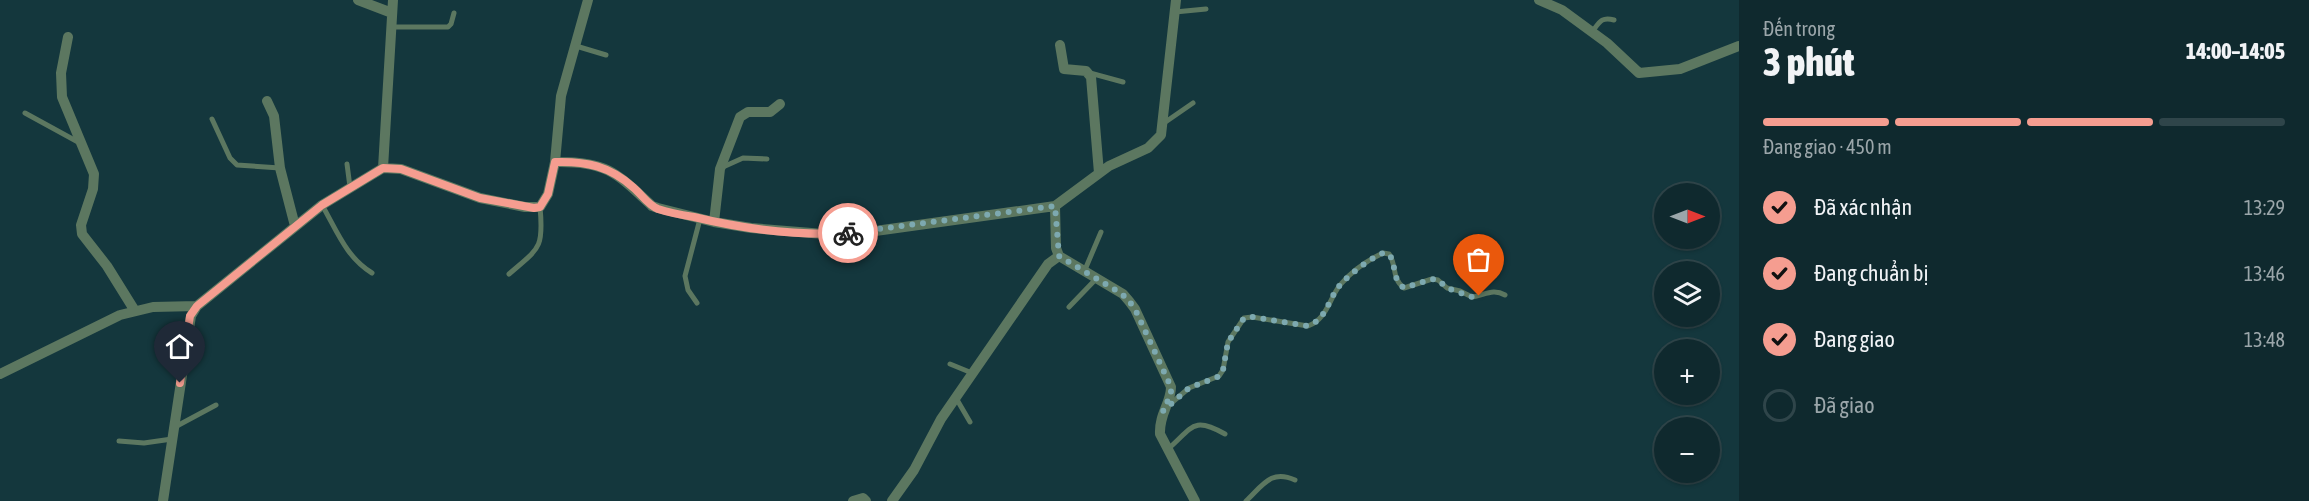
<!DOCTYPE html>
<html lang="vi">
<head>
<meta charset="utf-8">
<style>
	:root { --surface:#0f292e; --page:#1d353a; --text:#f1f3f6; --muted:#9ba6aa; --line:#2f454a; --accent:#f59d90 }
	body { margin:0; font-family:"Asap Condensed",sans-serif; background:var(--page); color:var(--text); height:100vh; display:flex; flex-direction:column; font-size:22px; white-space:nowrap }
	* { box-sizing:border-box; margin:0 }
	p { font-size:20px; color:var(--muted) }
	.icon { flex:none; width:33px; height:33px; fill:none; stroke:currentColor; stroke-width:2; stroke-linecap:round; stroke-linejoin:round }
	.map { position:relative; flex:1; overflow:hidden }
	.details { display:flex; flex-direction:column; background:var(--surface); width:570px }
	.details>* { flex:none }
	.needle { width:39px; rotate:90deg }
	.tools { position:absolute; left:1654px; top:183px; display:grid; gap:12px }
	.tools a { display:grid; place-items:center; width:66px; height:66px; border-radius:50%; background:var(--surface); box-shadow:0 2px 4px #0004,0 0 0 2px var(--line); font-size:30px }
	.pin { position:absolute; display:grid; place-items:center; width:51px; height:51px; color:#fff; margin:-62px -26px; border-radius:50% 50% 50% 0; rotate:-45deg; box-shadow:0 0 6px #0007 }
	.pin .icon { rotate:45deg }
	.courier { position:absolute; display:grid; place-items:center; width:60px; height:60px; margin:-30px; border:4px solid #f59d90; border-radius:50%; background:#fff; color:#222; box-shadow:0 2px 8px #0007 }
	.head em { font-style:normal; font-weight:800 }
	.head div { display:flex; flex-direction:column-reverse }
	.head { display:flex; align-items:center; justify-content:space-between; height:102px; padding:0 24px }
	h1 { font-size:39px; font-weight:800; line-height:45px }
	.bar { display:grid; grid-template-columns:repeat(4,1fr); gap:9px 6px; align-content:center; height:72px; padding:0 24px }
	.bar i { height:8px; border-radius:4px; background:var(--line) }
	.bar .on { background:var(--accent) }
	.bar p { grid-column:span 4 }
	ol { padding:0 24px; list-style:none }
	li { display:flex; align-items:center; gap:18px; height:66px }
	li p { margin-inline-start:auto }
	li .icon { padding:6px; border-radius:50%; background:var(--accent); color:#111; stroke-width:4 }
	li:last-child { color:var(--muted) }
	li i { width:33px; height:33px; border:3px solid var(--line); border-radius:50% }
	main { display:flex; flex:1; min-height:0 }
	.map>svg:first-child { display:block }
</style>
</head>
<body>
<main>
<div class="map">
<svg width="1739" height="501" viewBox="0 0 1739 501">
	<rect width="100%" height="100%" fill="#14373d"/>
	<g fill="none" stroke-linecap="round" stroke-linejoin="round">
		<path stroke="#5c7760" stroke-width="5" d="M 1175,12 L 1206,9
			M 391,27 L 448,27 L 451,24 L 454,13
			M 1592,32 C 1599,23 1601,16 1614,20
			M 576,46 L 606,55
			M 1090,73 L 1123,82
			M 25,113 L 78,142
			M 212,119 L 230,158 L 237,165 L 280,168
			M 1164,123 L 1193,103
			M 347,164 L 350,187
			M 723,167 L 743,158 L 767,159
			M 322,205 C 337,231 346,257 372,273
			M 1084,272 L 1101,232
			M 509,274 C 539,248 544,249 540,207
			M 697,303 L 688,290 L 685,276 L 700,219
			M 1069,307 L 1096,279
			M 950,364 L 972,373
			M 956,398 L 970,422
			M 1169,405 L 1189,388 L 1219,376 L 1223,370 L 1228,342 L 1244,318 L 1252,317 L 1308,326 C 1327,319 1329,299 1340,285 C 1351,272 1368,260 1383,253 L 1389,254 C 1397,265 1391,278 1404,288 L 1432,279 L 1438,280 L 1447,288 L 1460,291 L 1472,297 C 1485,295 1493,288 1505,295
			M 175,427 L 216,405
			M 119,441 L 144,443 L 172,439
			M 1168,449 C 1193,427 1193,416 1225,434
			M 1246,501 C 1263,485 1271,469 1295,480"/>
		<path stroke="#5c7760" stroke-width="10" d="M 358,0 L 392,13
			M 1176,0 L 1161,135 L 1148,148 L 1109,166 L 1055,206 L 1056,248 L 1059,256 L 1123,294 L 1129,301 L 1135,309 L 1171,387 C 1171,403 1159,414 1160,434 L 1195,501
			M 1539,0 L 1562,10 L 1607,43 L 1639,73 L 1680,69 L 1739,46
			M 68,37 L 61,73 L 62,97 L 94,174 L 93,189 L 81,225 L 82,234 L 107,266 L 135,311
			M 1060,45 L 1064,69 L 1086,71 L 1091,77 L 1099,173
			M 267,101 L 274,116 L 280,168 L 295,226
			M 555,162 C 606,161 616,172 652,206 L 658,208 L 714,222 L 751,228 L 824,234 L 861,233 L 1055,206
			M 383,168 L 393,0
			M 714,222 L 720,169 L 740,117 L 748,112 L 770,112 L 780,104
			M 0,374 L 120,315 L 153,307 L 197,306
			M 163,501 L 191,316 L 197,306 L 322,205 L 383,168 L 401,169 L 480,198 L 525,207 L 540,207 L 548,194 L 555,162 L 561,96 L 588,0
			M 853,501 L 863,498 L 866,501
			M 892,501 L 914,470 L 941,419 L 1048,264 L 1059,256"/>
	</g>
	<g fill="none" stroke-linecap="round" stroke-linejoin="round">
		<path stroke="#7da9b0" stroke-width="6" stroke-dasharray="0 10.8" d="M 848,233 L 1055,206 L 1059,256 L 1122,294 L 1129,301 L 1135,309 L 1171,387 L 1171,394 L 1163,411 L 1189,388 L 1220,376 L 1223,370 L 1228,342 L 1244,318 L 1252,317 L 1308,326 C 1327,319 1328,299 1340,285 C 1351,273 1368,260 1383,253 L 1389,254 C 1397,265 1391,278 1404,288 L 1432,279 L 1438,280 L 1447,288 L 1472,297 L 1479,296"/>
		<path stroke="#f59d90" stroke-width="8" d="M 180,383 L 190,316 L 197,306 L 322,205 L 383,168 L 401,169 L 480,198 L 534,208 L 540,207 L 548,194 L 555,162 C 586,161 610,166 634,188 C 642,195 648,205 658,209 C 670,213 682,215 694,217 C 744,229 797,236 848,233"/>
	</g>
</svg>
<div class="tools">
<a><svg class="needle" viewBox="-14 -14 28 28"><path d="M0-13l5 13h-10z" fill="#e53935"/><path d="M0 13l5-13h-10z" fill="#9ba6aa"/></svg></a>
<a><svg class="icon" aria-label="layers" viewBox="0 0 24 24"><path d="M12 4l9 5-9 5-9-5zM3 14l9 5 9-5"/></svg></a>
<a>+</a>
<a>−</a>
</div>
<div class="pin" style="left:1479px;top:296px;background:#ea580c"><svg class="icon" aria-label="bag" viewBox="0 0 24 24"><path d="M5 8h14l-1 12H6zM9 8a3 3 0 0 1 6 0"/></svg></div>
<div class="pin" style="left:180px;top:383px;background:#1f2937"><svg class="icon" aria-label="home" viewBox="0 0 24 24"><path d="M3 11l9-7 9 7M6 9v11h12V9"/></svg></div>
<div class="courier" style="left:848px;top:233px"><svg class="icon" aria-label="bike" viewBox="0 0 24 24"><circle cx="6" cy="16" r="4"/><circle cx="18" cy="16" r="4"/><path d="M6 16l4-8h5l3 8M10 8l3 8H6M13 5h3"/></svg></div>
</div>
<section class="details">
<div class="head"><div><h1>3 phút</h1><p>Đến trong</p></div><em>14:00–14:05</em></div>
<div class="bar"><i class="on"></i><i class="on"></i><i class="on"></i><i></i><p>Đang giao · 450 m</p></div>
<ol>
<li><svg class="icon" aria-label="check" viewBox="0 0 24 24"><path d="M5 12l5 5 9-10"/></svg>Đã xác nhận<p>13:29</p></li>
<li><svg class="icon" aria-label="check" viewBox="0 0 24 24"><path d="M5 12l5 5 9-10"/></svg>Đang chuẩn bị<p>13:46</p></li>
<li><svg class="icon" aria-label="check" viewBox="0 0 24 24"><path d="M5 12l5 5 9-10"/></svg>Đang giao<p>13:48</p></li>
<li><i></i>Đã giao</li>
</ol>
</section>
</main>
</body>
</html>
